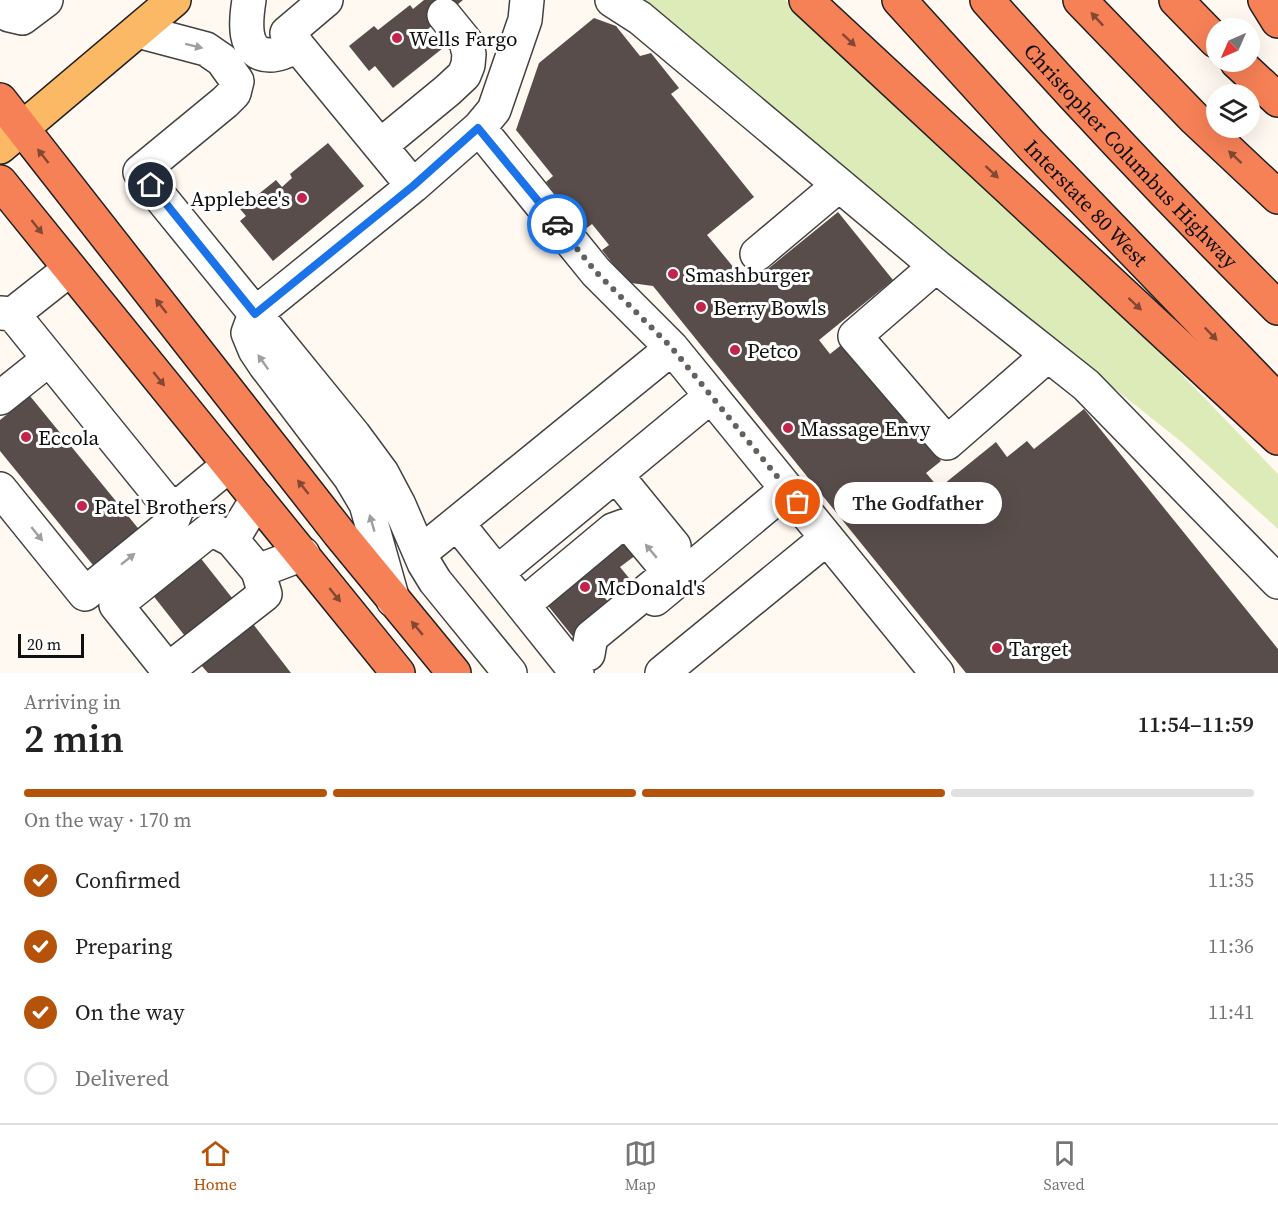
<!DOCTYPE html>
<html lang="en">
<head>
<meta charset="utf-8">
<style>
	:root { --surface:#fff; --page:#f2f2f2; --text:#222; --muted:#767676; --line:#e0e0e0; --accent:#b45309 }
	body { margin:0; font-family:"Source Serif 4",serif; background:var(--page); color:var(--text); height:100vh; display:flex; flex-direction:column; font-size:22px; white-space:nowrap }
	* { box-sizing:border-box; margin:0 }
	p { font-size:20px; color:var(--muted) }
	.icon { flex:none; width:33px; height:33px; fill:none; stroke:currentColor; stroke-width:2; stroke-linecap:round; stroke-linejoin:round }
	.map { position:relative; height:673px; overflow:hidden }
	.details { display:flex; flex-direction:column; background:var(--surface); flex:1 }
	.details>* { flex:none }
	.needle { width:39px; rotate:225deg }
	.buttons { position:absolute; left:1206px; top:18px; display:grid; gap:12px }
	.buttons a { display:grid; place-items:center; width:54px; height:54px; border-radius:50%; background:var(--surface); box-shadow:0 6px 24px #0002; font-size:30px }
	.scale { position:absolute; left:18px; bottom:15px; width:66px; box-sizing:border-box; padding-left:6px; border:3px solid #0f0f0f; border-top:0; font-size:16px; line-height:21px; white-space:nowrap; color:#0f0f0f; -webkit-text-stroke:4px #fff; paint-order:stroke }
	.pin { position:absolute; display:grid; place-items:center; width:51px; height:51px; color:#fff; margin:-26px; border:3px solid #fff; border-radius:50%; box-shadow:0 2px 6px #0007 }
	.courier { position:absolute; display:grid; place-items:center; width:60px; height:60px; margin:-30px; border:4px solid #1a73e8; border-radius:50%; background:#fff; color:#222; box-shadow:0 2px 8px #0007 }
	.bubble { position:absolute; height:42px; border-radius:21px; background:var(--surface); box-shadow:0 6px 24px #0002; font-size:20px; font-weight:600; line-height:42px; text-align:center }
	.overview em { font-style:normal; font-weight:600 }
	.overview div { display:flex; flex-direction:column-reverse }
	.overview { display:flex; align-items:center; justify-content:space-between; height:102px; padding:0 24px }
	h1 { font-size:39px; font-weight:600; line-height:45px }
	.bar { display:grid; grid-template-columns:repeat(4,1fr); gap:9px 6px; align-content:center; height:72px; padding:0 24px }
	.bar i { height:8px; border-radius:4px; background:var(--line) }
	.bar .selected { background:var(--accent) }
	.bar p { grid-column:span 4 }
	ol { padding:0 24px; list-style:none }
	li { display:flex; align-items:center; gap:18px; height:66px }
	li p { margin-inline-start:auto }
	li .icon { padding:6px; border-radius:50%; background:var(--accent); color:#fff; stroke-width:4 }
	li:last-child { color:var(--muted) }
	li i { width:33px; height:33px; border:3px solid var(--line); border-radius:50% }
	.menu { display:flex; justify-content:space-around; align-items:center; height:84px; border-top:2px solid var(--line); background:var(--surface); font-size:16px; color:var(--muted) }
	.menu a { display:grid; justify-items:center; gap:3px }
	.menu .selected { color:var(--accent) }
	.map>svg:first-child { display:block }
</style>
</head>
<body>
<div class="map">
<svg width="1278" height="673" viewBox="0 0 1278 673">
	<rect width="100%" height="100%" fill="#fff9f1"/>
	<path fill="#ddebb9" d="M 628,0 L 785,0 L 1064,253 L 1278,474 L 1278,529 L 1184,444 Z"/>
	<path fill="#584d4b" d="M 424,0 L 463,0 L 428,29 L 443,48 L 393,88 L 375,66 L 369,71 L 349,46 L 374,26 L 378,30 L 410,5 L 413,9 Z
		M 594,18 L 616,26 L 640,56 L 651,53 L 679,88 L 671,94 L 754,197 L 707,235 L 748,285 L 838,212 L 893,280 L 819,340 L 830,354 L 845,342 L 941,461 L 926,473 L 939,488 L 996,442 L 1007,457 L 1027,441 L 1034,449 L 1084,409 L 1278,649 L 1278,673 L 966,673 L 653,286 L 631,283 L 629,285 L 602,250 L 609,245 L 592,224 L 584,230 L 546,182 L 553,176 L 516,130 L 539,63 Z
		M 328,143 L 364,186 L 273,261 L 240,221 L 246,216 L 240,209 L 276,180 L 282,187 L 292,178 L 290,174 Z
		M 30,396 L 142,533 L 97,570 L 0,451 L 0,420 Z
		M 623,538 L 636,555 L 620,567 L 629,578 L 604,597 L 613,607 L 574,638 L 541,597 Z
		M 195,551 L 240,608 L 192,645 L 148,589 Z
		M 253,624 L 291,673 L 208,673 L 201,665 Z"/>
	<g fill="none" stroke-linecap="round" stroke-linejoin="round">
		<g stroke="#424242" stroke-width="36">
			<path id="minor" d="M 249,0 C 246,19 241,55 270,55 C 279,55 289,50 298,46
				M 326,0 L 287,33 L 413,186
				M 612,0 L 640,18 L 936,266 L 1086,385 L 1278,582
				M 0,4 L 9,15 L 22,18 L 46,0
				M 138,31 L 206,49 L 222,60 L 237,81 L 234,93 L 225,102 L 140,172 L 354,435 L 382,473 L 399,505 L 424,563 L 435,581 L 510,673
				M 479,128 L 596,272 L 672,348 L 937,673
				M 380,146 L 448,90 L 464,75 L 468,65 L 469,54 L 466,42 L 444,15
				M 757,254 L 839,185
				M 936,266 L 855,336 L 947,443 L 1048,355
				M 0,313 L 13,314 L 163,499 L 178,507
				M 13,314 L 70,269
				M 0,398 L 49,359
				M 616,475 L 674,546
				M 0,489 L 85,594 L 171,524 L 178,507 L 229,465
				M 457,523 L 577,673
				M 211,529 L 232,540 L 258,571 L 265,594 L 168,670 L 116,605 Z
				M 232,540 L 257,499
				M 420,553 L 672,348
				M 258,571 L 303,554
				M 497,573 L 711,396
				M 655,599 L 787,489
				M 393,600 L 366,504 L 350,477 L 265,365 L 255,350 L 248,333 L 255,314 L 413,186 L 479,128 L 494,110 L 525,20 L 527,0
				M 523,605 L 613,530 L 624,526 L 634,530 L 665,567 L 665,574 L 662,579 L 591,637 L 588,654
				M 662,673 L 827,538"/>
		</g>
		<g stroke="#202020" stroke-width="36">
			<path id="major" d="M 0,147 L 174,0"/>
		</g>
		<g stroke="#202020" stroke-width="36">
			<g id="highway">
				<path d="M 806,0 L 1278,438"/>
				<path id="s1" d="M 899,0 L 1031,145 L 1278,401"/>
				<path id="s2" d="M 987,0 C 1081,106 1178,208 1278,308"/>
				<path d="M 1080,0 L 1195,119 L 1278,197"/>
				<path d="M 1176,0 L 1216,41"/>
				<path d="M 1265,0 L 1278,21"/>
				<path d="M 1237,62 L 1278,100"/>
				<path d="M 0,100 L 339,533 L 454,673"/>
				<path d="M 0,182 L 398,673"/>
			</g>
		</g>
		<use href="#minor" stroke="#fff" stroke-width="33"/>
		<use href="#major" stroke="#fbb965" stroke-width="33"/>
		<use href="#highway" stroke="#f78157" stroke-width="33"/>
	</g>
	<defs><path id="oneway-solid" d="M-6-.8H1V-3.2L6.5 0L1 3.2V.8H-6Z" transform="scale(1.5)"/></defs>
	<g fill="#834833">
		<use href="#oneway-solid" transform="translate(1097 19) rotate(-133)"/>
		<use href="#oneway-solid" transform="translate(849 40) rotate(43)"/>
		<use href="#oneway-solid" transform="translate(43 156) rotate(-128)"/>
		<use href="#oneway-solid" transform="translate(1235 157) rotate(-137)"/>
		<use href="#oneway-solid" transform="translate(992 172) rotate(43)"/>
		<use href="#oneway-solid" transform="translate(37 227) rotate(51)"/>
		<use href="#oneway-solid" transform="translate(1135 304) rotate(43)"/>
		<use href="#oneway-solid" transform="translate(161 306) rotate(-128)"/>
		<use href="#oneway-solid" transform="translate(1211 334) rotate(46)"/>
		<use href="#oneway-solid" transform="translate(159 379) rotate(51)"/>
		<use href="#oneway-solid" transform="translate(303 487) rotate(-128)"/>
		<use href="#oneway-solid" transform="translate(335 595) rotate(51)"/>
		<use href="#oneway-solid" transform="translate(417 628) rotate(-130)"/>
	</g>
	<g fill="#9f9f9f">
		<use href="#oneway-solid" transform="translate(194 46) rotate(14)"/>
		<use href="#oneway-solid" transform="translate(263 362) rotate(-125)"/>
		<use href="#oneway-solid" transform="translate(372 523) rotate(-106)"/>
		<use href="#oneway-solid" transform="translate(37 534) rotate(51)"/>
		<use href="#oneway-solid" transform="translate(651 551) rotate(-130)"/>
		<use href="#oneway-solid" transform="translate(128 559) rotate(-39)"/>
	</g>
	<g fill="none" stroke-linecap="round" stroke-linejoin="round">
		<path stroke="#63615e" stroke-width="6" stroke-dasharray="0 10.8" d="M 557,224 L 596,272 L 672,348 L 798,502"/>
		<path stroke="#1a73e8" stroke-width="8" d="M 151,185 L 255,314 L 413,186 L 478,128 L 557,224"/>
	</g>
	<g fill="#c2244b" stroke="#fff" stroke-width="2">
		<circle cx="397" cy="38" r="6"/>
		<circle cx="302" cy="198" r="6"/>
		<circle cx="673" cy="274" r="6"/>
		<circle cx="701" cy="307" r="6"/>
		<circle cx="735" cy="350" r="6"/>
		<circle cx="788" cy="428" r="6"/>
		<circle cx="26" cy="437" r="6"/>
		<circle cx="82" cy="506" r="6"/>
		<circle cx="585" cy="587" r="6"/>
		<circle cx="997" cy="648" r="6"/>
	</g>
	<g text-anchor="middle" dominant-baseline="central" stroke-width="6" stroke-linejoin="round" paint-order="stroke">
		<g font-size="21" fill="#0f0f0f" stroke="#fff" text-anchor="start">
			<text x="409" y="38">Wells Fargo</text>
			<text x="290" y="198" text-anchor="end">Applebee's</text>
			<text x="685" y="274">Smashburger</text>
			<text x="713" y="307">Berry Bowls</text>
			<text x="747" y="350">Petco</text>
			<text x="800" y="428">Massage Envy</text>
			<text x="38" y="437">Eccola</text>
			<text x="94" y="506">Patel Brothers</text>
			<text x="597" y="587">McDonald's</text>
			<text x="1009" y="648">Target</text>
		</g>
		<g font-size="21" fill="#0f0f0f" stroke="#fff">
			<text stroke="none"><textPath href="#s2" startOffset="212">Christopher Columbus Highway</textPath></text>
			<text stroke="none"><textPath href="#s1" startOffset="276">Interstate 80 West</textPath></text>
		</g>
	</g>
</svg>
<div class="buttons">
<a><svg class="needle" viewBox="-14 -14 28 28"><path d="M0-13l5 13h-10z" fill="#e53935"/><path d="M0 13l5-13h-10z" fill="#767676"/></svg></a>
<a><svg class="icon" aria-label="layers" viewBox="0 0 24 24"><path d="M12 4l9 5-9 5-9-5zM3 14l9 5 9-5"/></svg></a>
</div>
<div class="scale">20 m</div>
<div class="pin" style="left:798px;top:502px;background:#ea580c"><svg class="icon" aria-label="bag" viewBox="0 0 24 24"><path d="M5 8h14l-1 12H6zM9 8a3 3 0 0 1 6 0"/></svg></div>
<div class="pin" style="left:151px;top:185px;background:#1f2937"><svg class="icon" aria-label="home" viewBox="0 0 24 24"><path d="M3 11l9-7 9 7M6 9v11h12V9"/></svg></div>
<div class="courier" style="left:557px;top:224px"><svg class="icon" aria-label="car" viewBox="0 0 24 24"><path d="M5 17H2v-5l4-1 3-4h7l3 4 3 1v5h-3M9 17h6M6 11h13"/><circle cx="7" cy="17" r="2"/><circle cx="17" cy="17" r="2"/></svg></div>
<div class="bubble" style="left:834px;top:482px;width:168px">The Godfather</div>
</div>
<section class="details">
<div class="overview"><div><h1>2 min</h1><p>Arriving in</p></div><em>11:54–11:59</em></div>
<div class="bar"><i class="selected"></i><i class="selected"></i><i class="selected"></i><i></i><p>On the way · 170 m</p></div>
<ol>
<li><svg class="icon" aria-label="check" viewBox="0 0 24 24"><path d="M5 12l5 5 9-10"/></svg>Confirmed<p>11:35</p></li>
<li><svg class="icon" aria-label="check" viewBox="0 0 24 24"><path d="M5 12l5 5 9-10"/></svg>Preparing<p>11:36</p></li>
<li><svg class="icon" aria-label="check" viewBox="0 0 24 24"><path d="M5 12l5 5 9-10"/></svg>On the way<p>11:41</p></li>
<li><i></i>Delivered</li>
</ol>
</section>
<nav class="menu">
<a class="selected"><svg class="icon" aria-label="home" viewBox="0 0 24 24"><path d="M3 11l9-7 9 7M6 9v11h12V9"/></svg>Home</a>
<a><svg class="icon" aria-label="map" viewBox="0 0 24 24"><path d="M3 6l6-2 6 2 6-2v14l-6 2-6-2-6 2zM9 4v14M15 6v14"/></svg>Map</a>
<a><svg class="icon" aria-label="saved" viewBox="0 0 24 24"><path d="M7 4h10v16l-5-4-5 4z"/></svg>Saved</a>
</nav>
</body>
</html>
